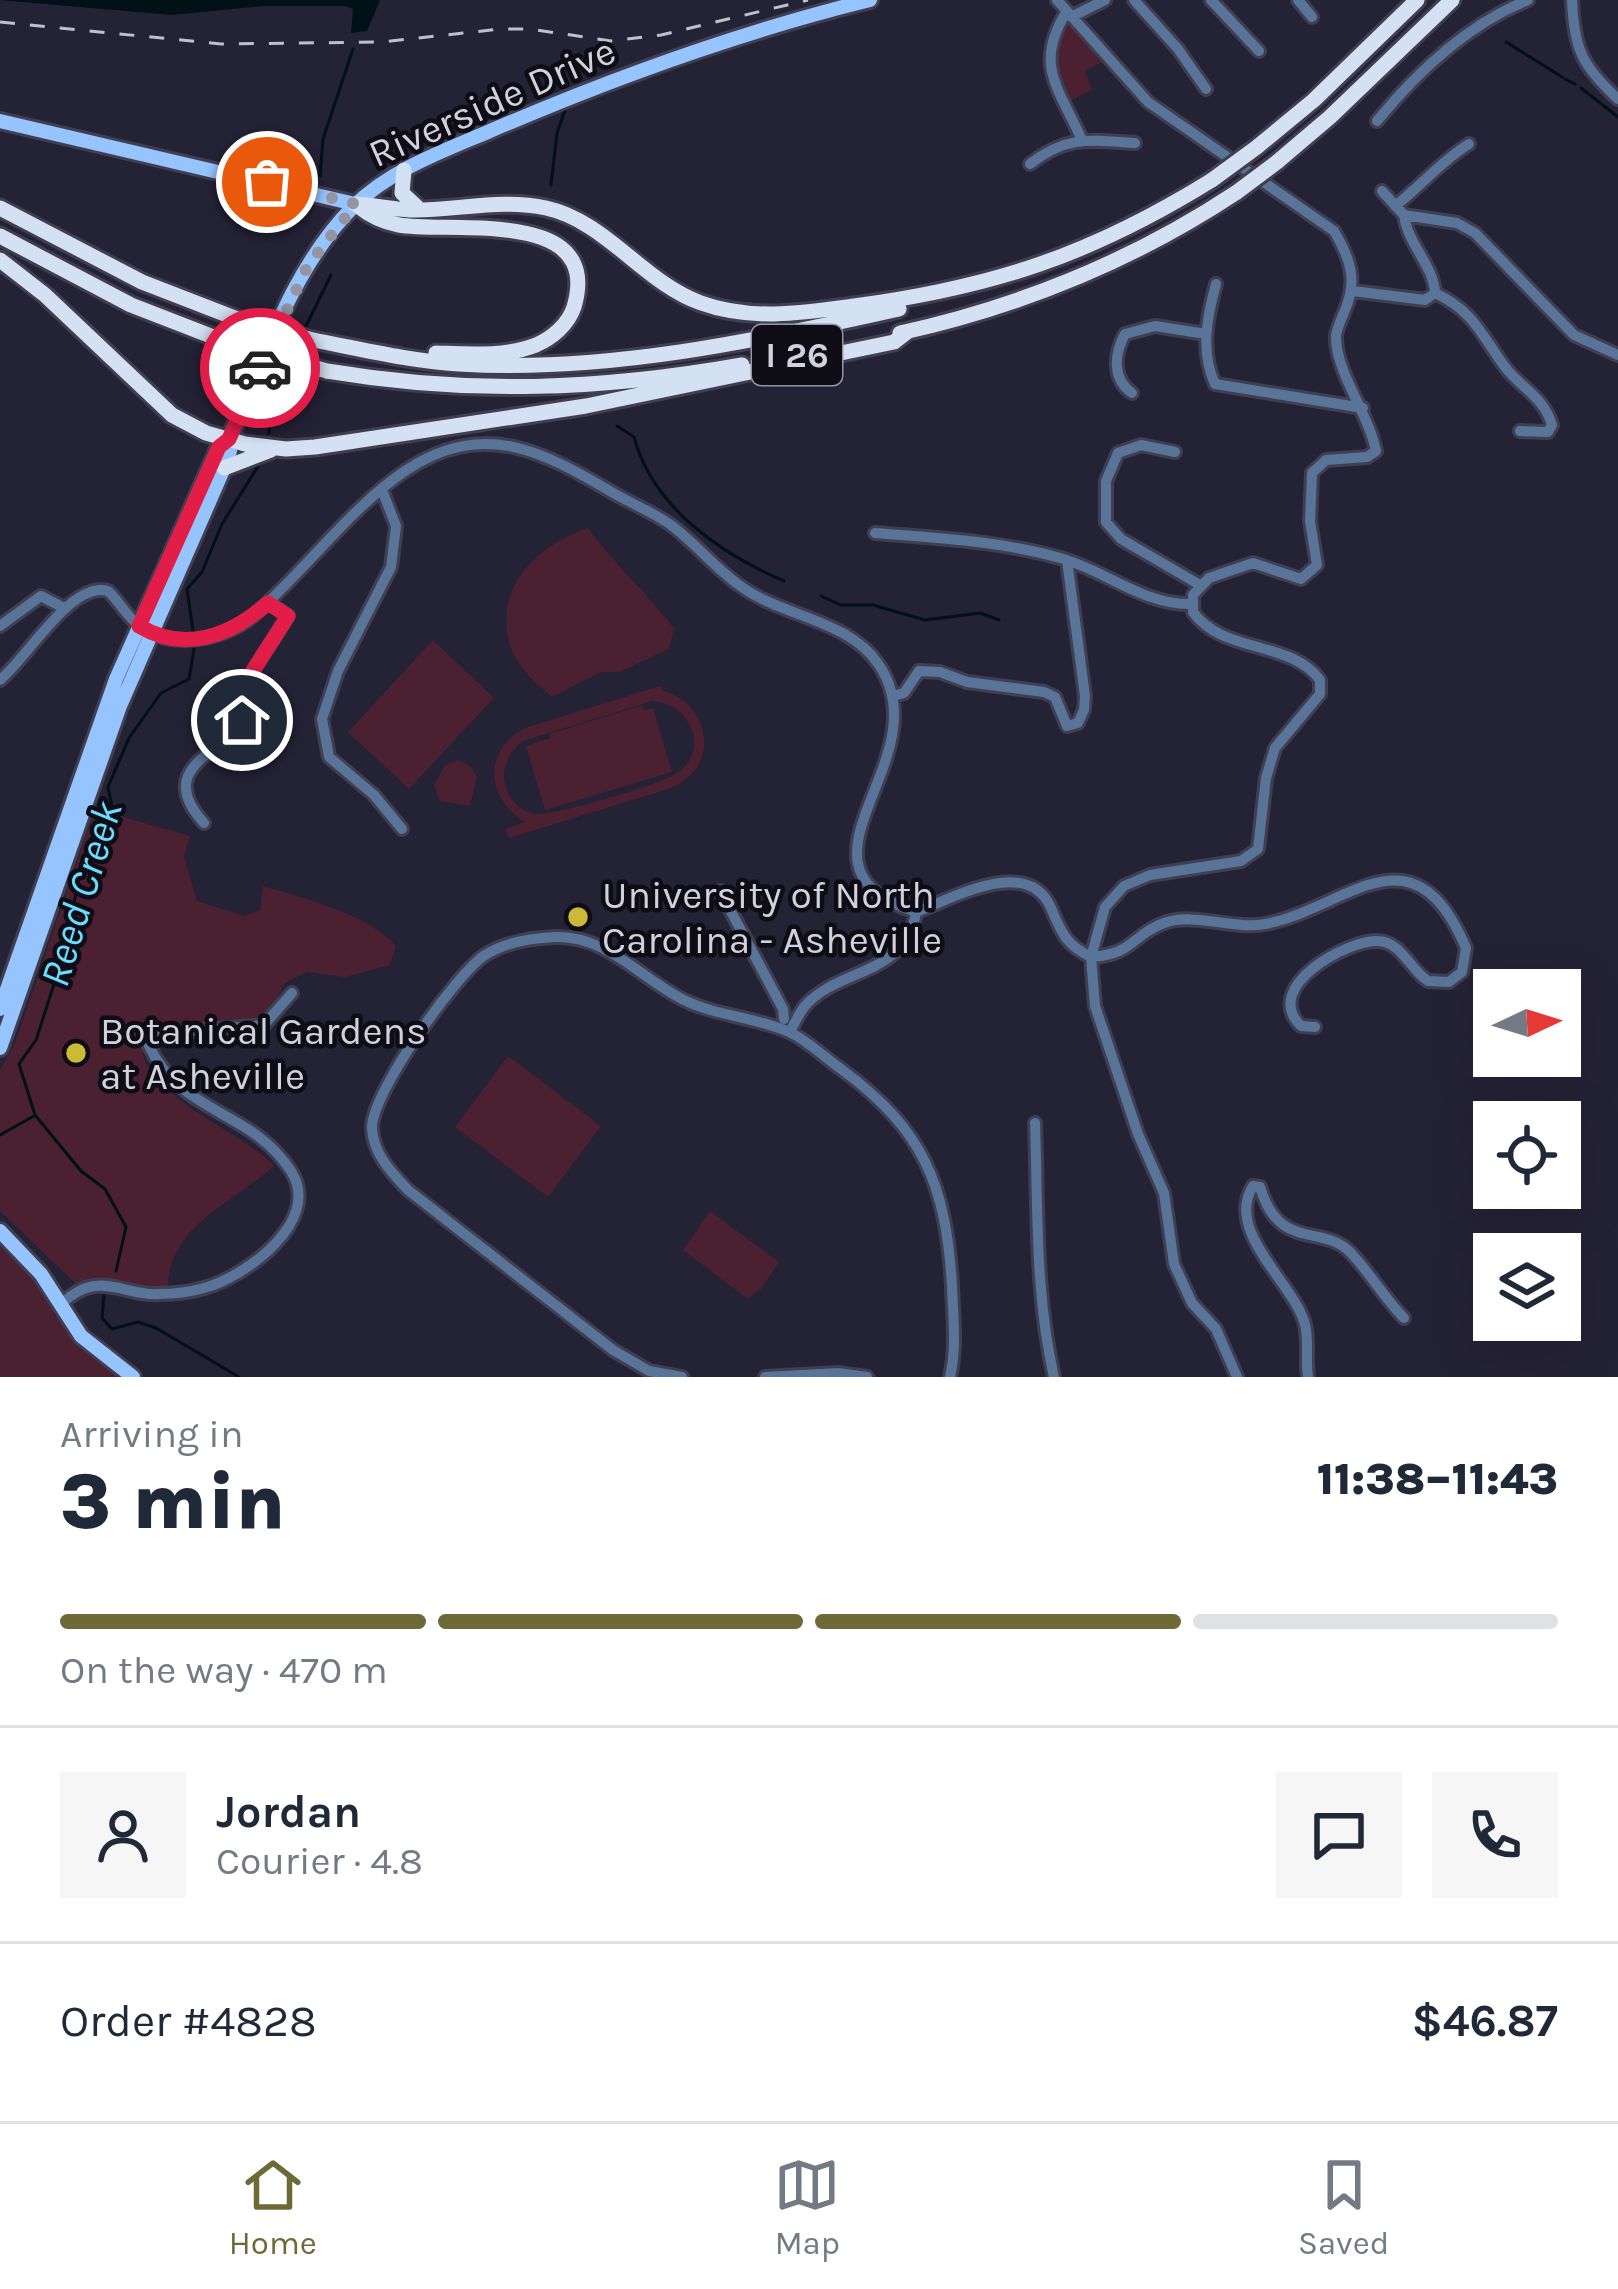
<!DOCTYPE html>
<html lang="en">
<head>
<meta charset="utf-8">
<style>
	:root { --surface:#fff; --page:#f6f6f7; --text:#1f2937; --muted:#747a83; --line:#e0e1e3; --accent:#6d6a37 }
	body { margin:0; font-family:Karla,sans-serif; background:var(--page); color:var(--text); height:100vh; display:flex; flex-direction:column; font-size:45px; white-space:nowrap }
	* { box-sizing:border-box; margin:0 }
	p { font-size:39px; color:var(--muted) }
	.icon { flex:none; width:66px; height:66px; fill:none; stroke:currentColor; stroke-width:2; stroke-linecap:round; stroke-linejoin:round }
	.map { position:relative; height:1377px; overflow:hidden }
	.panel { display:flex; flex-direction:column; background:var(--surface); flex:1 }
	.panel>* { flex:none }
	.needle { width:78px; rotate:86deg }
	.controls { position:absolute; left:1473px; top:969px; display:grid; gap:24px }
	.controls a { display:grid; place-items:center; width:108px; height:108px; border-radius:0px; background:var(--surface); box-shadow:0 12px 48px #0002; font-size:60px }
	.pin { position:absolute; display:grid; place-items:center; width:102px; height:102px; color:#fff; margin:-51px; border:6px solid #fff; border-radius:50%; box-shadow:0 3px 12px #0007 }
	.courier { position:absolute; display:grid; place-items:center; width:120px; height:120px; margin:-60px; border:9px solid #e11d48; border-radius:50%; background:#fff; color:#222; box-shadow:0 3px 15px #0007 }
	.head em { font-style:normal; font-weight:800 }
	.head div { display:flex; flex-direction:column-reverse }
	.head { display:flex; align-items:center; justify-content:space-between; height:204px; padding:0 60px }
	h1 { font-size:78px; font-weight:800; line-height:90px }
	.bar { display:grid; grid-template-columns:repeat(4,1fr); gap:18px 12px; align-content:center; height:144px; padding:0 60px }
	.bar i { height:15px; border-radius:9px; background:var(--line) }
	.bar .current { background:var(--accent) }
	.bar p { grid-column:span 4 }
	.line { display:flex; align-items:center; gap:30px; padding:0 60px; border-top:3px solid var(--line) }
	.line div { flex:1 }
	.round { display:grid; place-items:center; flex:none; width:126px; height:126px; border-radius:0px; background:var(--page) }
	.tab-bar { display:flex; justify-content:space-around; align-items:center; height:168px; border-top:3px solid var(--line); background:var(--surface); font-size:33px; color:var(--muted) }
	.tab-bar a { display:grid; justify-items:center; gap:6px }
	.tab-bar .current { color:var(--accent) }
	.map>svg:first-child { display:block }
</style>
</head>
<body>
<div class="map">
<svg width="1618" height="1377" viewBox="0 0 1618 1377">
	<rect width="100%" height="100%" fill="#242235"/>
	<path fill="#4b2031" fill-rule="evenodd" d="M 1069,24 L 1104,61 L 1085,71 L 1092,90 L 1071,100 C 1058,69 1049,59 1064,26 Z
		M 588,528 C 615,565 646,592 674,628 L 669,649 L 619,672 L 601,672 L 552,697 C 538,685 520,670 513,653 C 489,592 534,546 588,528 Z
		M 433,640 L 494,698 L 409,789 L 348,732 Z
		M 660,686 L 662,690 C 713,705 721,770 668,789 L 509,838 L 506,829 L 525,822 C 486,798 482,751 525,728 ZM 652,701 C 689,703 712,749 677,773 C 662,784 550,817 534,814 C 522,811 511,802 507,790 C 499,770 508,753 523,741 Z
		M 642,705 L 644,710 L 653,708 L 672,772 L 545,810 L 526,746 L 550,738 L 549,734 Z
		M 458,760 L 470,766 L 477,777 L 470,806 L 440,801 L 434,785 L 445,765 Z
		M 95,809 L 190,836 L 184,856 L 197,901 L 244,916 L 260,910 L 263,886 C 301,897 370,915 396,946 L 390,965 L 345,977 L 307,972 L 285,983 L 264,1021 L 156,1025 L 143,1038 C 131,1092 242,1130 274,1166 C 236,1201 166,1227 168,1289 C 136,1289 107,1280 75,1283 L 0,1211 L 0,1070 L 15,1043 Z
		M 508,1056 L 601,1126 L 548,1197 L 455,1127 Z
		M 710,1211 L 779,1262 L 761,1289 L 748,1299 L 683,1250 Z
		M 0,1238 L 49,1299 L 54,1315 L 82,1345 L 128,1377 L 0,1377 Z"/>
	<path fill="#001117" d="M 0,0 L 380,0 L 367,31 L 351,33 L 353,9 L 345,6 L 263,6 L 172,15 Z"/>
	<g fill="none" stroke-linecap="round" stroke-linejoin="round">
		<path stroke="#001117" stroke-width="3" d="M 1506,42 L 1562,77
			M 1565,79 L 1575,84
			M 1581,88 L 1618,117
			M 320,176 L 323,139 L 353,49
			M 551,185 L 557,133 L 565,110
			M 304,330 L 331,275
			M 617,426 L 634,437 C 653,507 719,553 784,581
			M 269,433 L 272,404 L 288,367
			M 821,596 L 841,605 L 873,605 L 925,620 L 980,613 L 999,620
			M 193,631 L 187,589 L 202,572 L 222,524 L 260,463
			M 0,1135 L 34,1116
			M 116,1271 L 126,1227 L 105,1189 L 81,1171 L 35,1115 L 19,1064 L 36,1040 L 68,941 L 79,874 L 90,840 L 113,812 L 108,787 L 129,738 L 161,693 L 189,679 L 194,649
			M 104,1296 L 102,1318 L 112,1329 L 138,1322 L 156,1328 L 239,1377"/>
		<g stroke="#403e50" stroke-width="16">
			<path id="minor" d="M 1057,0 L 1148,102 L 1334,231 C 1350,258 1358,280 1345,310 C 1342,318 1337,327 1336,336 C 1335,371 1369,414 1376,451 L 1367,457 L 1326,460 L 1312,473 L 1310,521 L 1317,565 L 1301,579 L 1253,563 L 1209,578 L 1193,595 L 1193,612 C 1223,654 1291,640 1320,680 L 1320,694 L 1275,748 L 1266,778 L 1258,849 L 1241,861 L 1150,875 L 1124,886 L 1105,907 L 1091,957 L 1095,1006 L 1138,1134 L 1164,1193 L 1174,1264 L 1192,1303 L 1216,1329 L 1237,1377
				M 1134,0 L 1178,49 L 1206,89
				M 1211,0 L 1259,51
				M 1298,0 L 1312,17
				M 1572,0 C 1574,49 1582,66 1618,99
				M 1067,11 C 1033,65 1059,88 1082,140
				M 1071,17 L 1105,0
				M 1377,121 C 1418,71 1468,24 1528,0
				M 1030,164 C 1067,135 1091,140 1135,143
				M 1382,191 L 1404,215 L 1457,223 L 1475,233 L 1574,335 L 1618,355
				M 1395,206 C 1421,186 1441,161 1469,144
				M 1404,215 C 1407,243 1434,266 1435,293 C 1474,311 1482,336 1505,367 C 1521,388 1544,397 1552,425 L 1548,432 L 1520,431
				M 1216,284 C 1207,317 1200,351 1215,384 L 1363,408
				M 1353,291 L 1425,300 L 1435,293
				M 1132,393 C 1112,379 1114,354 1125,334 L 1155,326 L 1206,334
				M 1175,452 L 1141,445 L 1118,453 L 1106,481 L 1106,522 L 1121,539 L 1200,585
				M 382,490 L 396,526 L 391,567 L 338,671 L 322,719 L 329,757 L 374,795 L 402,829
				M 875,533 C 938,538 1000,541 1060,558 C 1105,570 1143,605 1191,604
				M 0,626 L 41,596 L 64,608
				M 0,680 C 29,656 71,581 108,591 C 118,600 124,612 134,621 C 167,652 223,641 254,615 C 306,570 348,510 405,471 C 484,418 544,452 615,494 C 633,504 654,513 671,525 C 695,543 714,567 739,585 C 781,617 849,619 879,665 C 943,760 773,867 916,912 C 906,977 838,967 804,1007 C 799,1014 794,1024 790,1032
				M 893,696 L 904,693 L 919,671 L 940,672 L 967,682 L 1044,692 L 1055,697 L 1067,726 L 1078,723 L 1084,710 L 1085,696 L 1067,560
				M 204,823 C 161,775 203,759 238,730 L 249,677 L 288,616 L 269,603
				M 720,891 L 783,1009 L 784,1019
				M 916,912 C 954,898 1028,855 1051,908 C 1061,932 1066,945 1091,957
				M 1091,957 C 1135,954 1131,935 1164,923 C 1195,912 1233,930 1265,924 C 1347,909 1412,821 1466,948 L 1462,972 L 1449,982 L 1428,981 C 1410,970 1402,942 1378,941 C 1350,939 1260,986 1301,1026 L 1315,1027
				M 1035,1123 C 1038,1209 1035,1294 1054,1377
				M 62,1303 C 72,1295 81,1288 94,1286 C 116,1283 136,1296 158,1294 C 172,1294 190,1292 204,1288 C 245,1277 323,1221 291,1171 C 251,1109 183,1116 149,1046 L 160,1034 L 264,1025 L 292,993
				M 682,1377 L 649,1371 L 613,1350 L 408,1190 C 392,1173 373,1154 372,1128 C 371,1094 456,974 485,955 C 504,943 532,938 555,937 C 607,935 641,979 684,1000 C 716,1016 756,1017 789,1032 C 807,1040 824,1057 841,1069 C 924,1130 946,1185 952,1286 C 953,1318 957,1346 950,1377
				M 765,1377 L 838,1373 L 867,1377
				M 1308,1377 C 1305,1359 1310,1338 1304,1321 C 1291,1281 1225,1231 1253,1186 L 1260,1187 C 1279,1251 1320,1224 1349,1251 C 1369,1271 1384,1298 1404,1318"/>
		</g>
		<g stroke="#403e50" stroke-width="20">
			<path id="major" d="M 0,121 L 355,204
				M 0,1009 L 116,679 L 219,447 L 229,439 C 263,361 292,267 354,206 C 390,170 443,151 490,131 C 613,78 740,32 870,0
				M 0,1048 L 120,706 L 224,468 L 230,451 L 229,439
				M 0,1231 L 41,1274 L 81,1336 L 133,1377"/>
		</g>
		<g stroke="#403e50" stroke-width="21">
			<path id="highway" d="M 1257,147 L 1314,100 L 1417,0
				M 1277,162 L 1330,117 L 1452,0
				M 404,170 L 402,193 L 417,207
				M 355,204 C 374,205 392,209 410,210 C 455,211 502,198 546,208 C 606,221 644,283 701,303 C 751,321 803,313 854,306 C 994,287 1091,255 1212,180
				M 358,206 C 370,216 382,222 399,225 C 450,234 604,206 574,307 C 568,325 552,338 536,345 C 506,357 467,354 436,353
				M 0,208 L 142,282 L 240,320
				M 0,236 L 131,305 L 229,343
				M 0,260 L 45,295 L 172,415 L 206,433 L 245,444 L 286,449 L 315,447 L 586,406 L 894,342 L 907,332
				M 900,333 C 1022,306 1133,261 1237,192
				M 313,340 C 361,349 409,361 459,364 C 605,373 756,341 899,309
				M 327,371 C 469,395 601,390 742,365
				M 224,468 L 271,450"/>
		</g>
		<use href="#minor" stroke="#587498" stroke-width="10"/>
		<use href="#major" stroke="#95c4ff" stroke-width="14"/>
		<use href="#highway" stroke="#d3e1f3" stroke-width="15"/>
		<path stroke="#bfbfcd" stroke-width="3" stroke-dasharray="15 15" stroke-linecap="butt" d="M 0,22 L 221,44 L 382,42 L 500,29 L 530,29 L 611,41 L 661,35 L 808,0"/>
		<g stroke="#403e50" stroke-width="21" stroke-linecap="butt">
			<path id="highway-bridge" d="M 1212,180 L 1257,147
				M 1237,192 L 1277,162
				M 240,320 L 313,340
				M 229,343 L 327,371"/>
		</g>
		<use href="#highway-bridge" stroke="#d3e1f3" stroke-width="15"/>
	</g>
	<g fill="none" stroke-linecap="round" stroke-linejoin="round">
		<path stroke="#9494a3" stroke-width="12" stroke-dasharray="0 21.6" d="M 260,368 L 308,265 L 356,204 L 267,182"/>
		<path stroke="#e11d48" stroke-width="15" d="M 242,720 L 249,677 L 288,616 L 268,603 C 231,635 186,654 139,626 L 219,447 L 229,439 L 260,368"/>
	</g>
	<g fill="#ccb938" stroke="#0e0d15" stroke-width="4.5">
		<circle cx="578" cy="917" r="12"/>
		<circle cx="76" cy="1053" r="12"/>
	</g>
	<g text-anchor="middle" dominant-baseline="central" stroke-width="9" stroke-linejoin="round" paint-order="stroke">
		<rect fill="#0e0d15" stroke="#9696a2" stroke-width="3" x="752" y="325" width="90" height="60" rx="9"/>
		<g font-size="36" font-weight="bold" fill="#d1d1de">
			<text x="797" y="355">I 26</text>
		</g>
		<g font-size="39" fill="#d1d1de" stroke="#0e0d15">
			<text transform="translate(492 102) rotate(-24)">Riverside Drive</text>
		</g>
		<g font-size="39" fill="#d1d1de" stroke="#0e0d15" text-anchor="start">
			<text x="602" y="895">University of North<tspan x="602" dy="45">Carolina - Asheville</tspan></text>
			<text x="100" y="1031">Botanical Gardens<tspan x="100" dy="45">at Asheville</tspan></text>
		</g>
		<g font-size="42" font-style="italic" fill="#6adcfe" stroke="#0e0d15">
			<text transform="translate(81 894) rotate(-73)">Reed Creek</text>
		</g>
	</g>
</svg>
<div class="controls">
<a><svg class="needle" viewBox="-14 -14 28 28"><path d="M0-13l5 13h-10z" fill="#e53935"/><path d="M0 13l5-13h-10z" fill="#747a83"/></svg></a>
<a><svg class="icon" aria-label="locate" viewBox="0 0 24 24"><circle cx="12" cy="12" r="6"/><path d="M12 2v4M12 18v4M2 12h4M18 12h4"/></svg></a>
<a><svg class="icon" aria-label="layers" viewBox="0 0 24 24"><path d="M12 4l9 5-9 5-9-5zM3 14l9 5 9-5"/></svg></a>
</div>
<div class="pin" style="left:267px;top:182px;background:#ea580c"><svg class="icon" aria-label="bag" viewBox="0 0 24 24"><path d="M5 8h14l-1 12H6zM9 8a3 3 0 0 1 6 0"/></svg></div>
<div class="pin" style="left:242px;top:720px;background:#1f2937"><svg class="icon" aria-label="home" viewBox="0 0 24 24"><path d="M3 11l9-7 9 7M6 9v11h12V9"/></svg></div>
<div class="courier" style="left:260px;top:368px"><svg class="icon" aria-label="car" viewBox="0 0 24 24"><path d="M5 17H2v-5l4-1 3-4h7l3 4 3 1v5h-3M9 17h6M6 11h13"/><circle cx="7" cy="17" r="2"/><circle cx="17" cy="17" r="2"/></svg></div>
</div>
<section class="panel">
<div class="head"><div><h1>3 min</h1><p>Arriving in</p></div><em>11:38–11:43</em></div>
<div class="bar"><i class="current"></i><i class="current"></i><i class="current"></i><i></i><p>On the way · 470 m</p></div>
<div class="line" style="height:216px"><a class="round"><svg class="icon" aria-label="person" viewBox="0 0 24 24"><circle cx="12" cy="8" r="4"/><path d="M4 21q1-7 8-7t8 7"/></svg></a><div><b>Jordan</b><p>Courier · 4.8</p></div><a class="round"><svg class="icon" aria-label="chat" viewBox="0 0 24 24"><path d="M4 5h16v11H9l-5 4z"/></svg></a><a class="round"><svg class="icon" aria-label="phone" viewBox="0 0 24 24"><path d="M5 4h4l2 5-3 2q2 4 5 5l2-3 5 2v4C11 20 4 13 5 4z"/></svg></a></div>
<div class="line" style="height:156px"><div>Order #4828</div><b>$46.87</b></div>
</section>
<nav class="tab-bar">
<a class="current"><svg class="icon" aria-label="home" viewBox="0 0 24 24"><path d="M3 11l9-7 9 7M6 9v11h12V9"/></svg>Home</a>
<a><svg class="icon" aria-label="map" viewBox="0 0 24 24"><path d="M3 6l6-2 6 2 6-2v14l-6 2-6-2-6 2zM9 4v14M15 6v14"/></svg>Map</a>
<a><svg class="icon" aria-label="saved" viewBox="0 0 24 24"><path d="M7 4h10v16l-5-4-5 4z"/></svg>Saved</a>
</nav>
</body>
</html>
